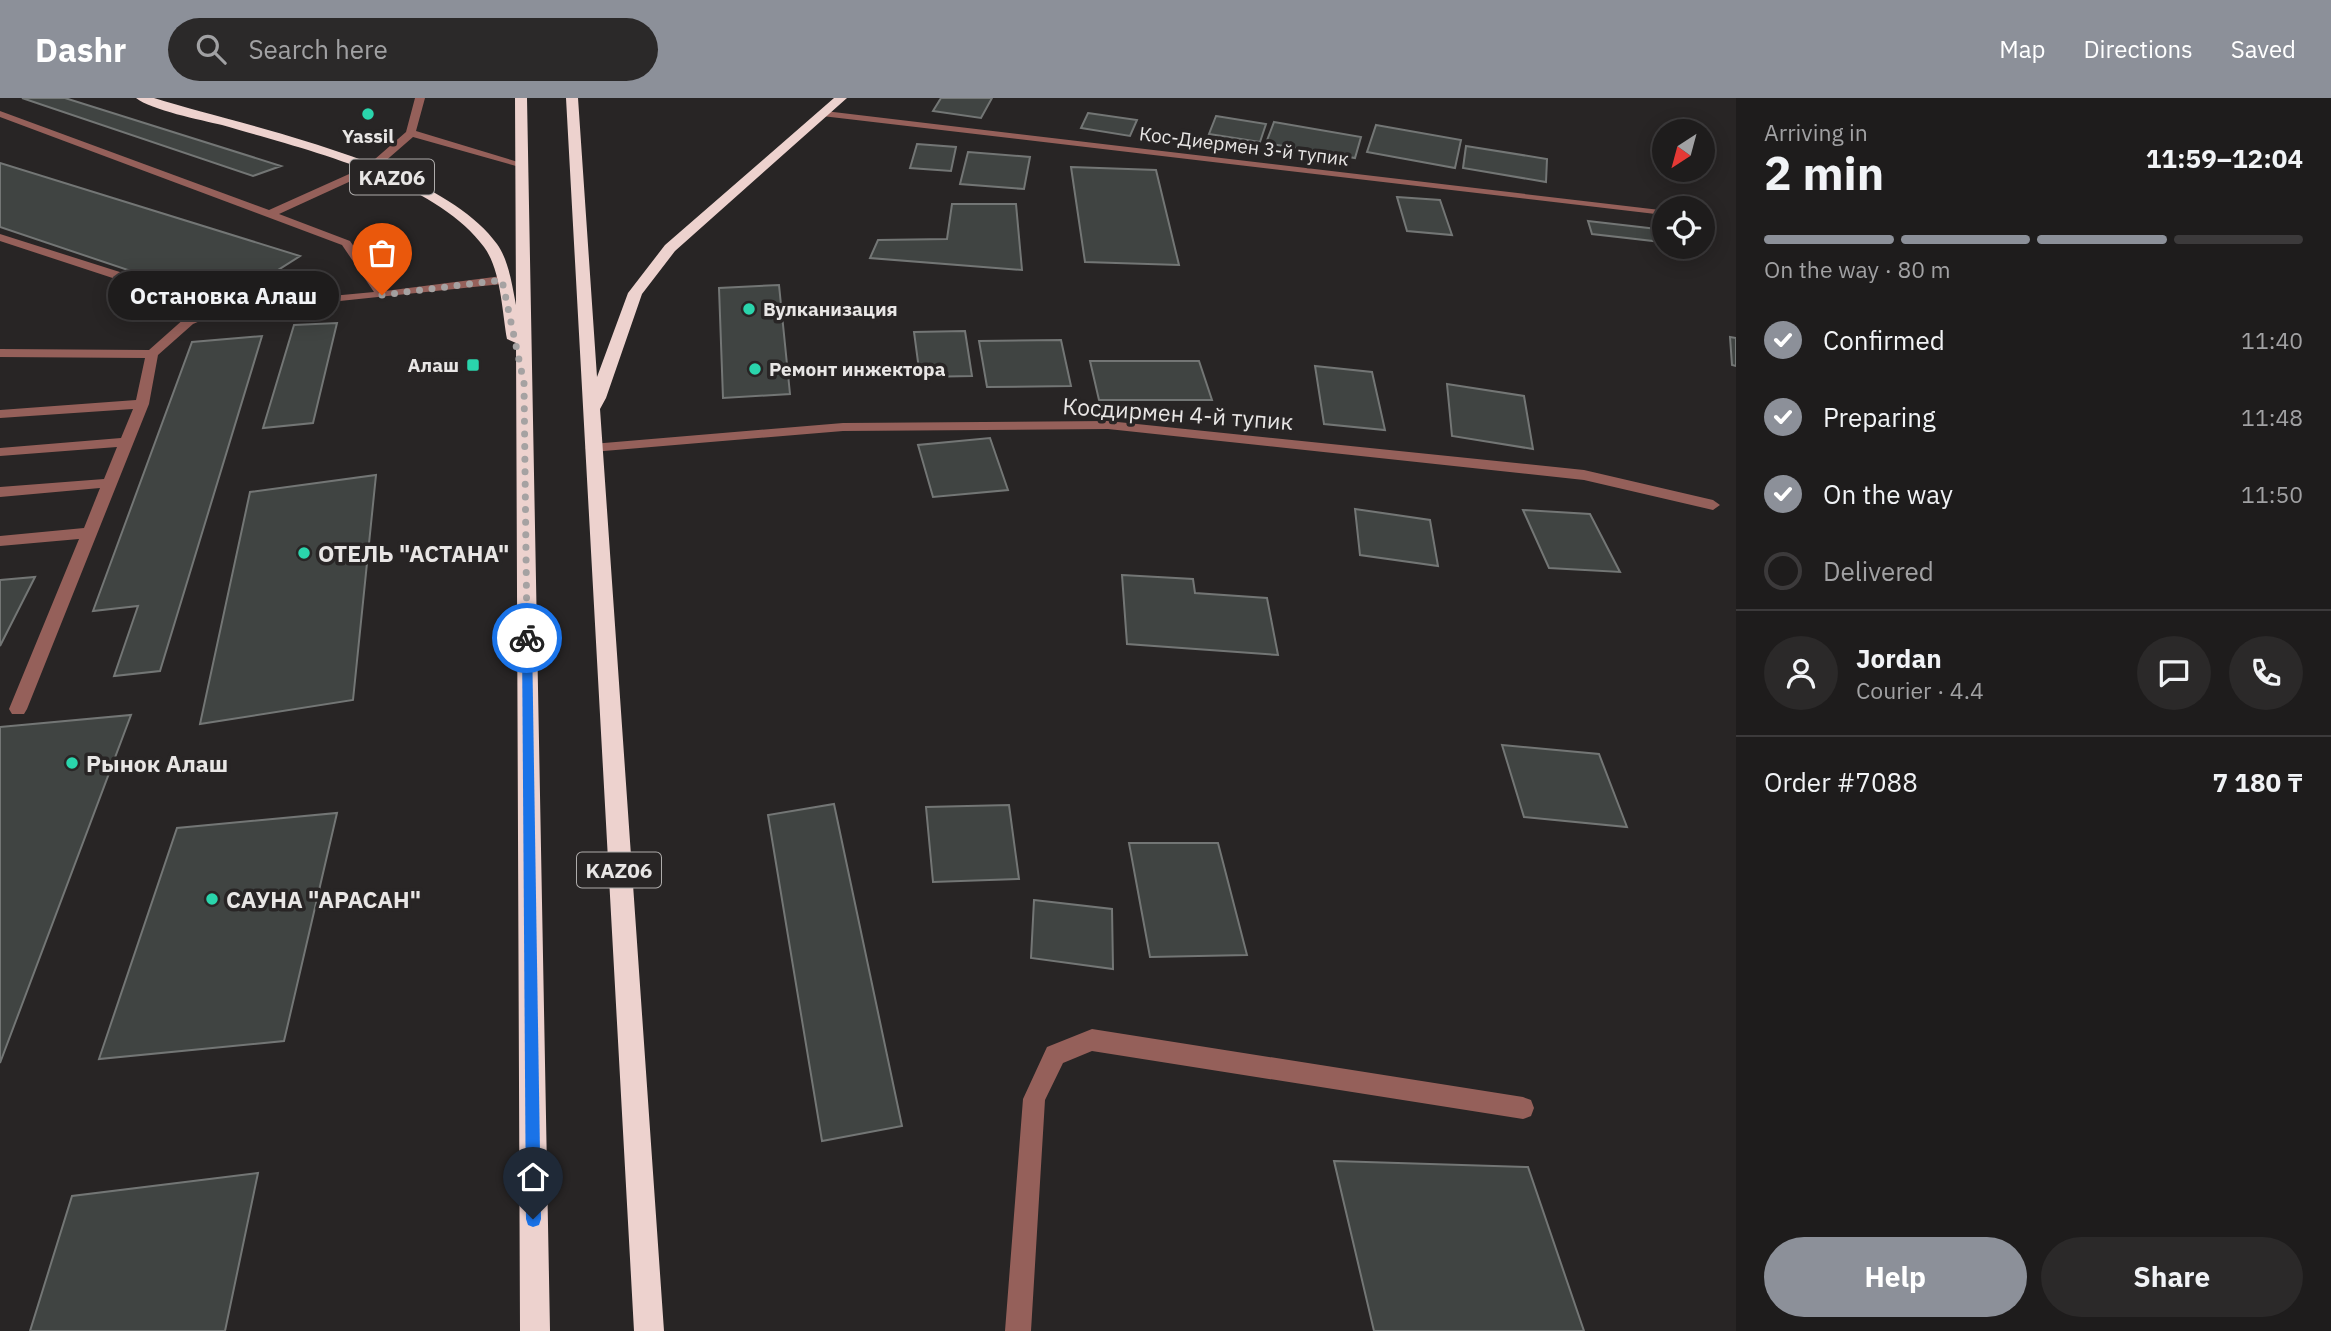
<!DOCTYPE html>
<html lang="en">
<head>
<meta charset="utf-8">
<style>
	:root { --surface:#1e1c1c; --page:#2b2929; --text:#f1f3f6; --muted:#a1a1a3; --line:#3c3a3b; --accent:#8c9099 }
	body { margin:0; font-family:"IBM Plex Sans",sans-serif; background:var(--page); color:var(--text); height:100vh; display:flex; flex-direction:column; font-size:26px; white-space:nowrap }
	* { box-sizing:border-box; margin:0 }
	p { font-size:23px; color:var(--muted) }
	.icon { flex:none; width:38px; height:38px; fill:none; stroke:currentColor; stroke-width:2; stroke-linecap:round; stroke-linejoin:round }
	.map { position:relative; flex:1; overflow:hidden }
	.details { display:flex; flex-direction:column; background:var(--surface); width:595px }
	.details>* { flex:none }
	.needle { width:46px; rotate:216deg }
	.tools { position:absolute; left:1652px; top:21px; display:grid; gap:14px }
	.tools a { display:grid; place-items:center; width:63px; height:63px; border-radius:50%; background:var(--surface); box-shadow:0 4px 18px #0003,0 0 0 2px var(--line); font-size:35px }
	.pin { position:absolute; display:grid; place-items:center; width:60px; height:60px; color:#fff; margin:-72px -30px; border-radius:50% 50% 50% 0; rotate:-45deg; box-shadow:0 0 7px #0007 }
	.pin .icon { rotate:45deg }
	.courier { position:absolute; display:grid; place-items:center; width:70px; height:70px; margin:-35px; border:5px solid #1a73e8; border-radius:50%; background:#fff; color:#222; box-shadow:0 2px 9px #0007 }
	.bubble { position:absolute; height:49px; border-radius:24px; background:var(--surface); box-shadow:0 4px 18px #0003,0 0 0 2px var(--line); font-size:23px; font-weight:800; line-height:49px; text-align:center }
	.headline em { font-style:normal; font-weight:800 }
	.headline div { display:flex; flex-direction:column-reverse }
	.headline { display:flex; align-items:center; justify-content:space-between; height:119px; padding:0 28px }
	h1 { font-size:46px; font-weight:800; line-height:52px }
	.bar { display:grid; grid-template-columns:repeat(4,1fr); gap:10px 7px; align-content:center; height:84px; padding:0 28px }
	.bar i { height:9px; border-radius:5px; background:var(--line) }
	.bar .active { background:var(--accent) }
	.bar p { grid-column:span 4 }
	.line { display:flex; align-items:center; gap:18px; padding:0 28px; border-top:2px solid var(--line) }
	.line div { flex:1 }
	.round { display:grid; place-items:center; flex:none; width:74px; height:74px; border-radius:37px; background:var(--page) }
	ol { padding:0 28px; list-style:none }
	li { display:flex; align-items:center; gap:21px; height:77px }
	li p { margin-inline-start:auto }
	li .icon { padding:7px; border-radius:50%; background:var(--accent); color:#fff; stroke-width:4 }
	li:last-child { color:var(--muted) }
	li i { width:38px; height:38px; border:4px solid var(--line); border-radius:50% }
	.cta { display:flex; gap:14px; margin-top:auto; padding:14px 28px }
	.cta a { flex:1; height:80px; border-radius:42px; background:var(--accent); color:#fff; font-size:28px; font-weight:800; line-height:80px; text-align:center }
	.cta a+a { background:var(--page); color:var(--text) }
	header { display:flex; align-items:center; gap:42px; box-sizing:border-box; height:98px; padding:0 35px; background:var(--accent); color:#fff }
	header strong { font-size:33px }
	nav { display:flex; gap:38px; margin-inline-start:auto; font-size:24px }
	.search { width:490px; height:63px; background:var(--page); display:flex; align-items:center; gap:18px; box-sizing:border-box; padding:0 24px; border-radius:38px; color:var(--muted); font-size:26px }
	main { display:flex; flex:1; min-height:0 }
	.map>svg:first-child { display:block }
</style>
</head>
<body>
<header>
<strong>Dashr</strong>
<div class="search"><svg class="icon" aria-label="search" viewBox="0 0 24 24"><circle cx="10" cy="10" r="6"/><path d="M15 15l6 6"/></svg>Search here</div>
<nav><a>Map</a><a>Directions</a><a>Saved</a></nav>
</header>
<main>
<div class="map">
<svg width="1736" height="1233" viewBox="0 0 1736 1233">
	<rect width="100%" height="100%" fill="#282525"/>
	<path fill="#404442" stroke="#737675" stroke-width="2" d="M 22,0 L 65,0 L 281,68 L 253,78 Z
		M 941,0 L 992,0 L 981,20 L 933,13 Z
		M 1088,15 L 1137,22 L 1130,38 L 1081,30 Z
		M 1216,18 L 1266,26 L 1260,44 L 1209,36 Z
		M 1274,24 L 1361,39 L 1355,60 L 1266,45 Z
		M 1376,27 L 1461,42 L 1455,70 L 1367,54 Z
		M 917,46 L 956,49 L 951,73 L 910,70 Z
		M 1466,48 L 1547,61 L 1546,84 L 1463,70 Z
		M 968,54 L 1030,59 L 1024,91 L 960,86 Z
		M 0,65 L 300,158 L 226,205 L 0,129 Z
		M 1071,69 L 1156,72 L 1179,167 L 1085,164 Z
		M 1397,99 L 1440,102 L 1452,137 L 1407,133 Z
		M 952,106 L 1016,106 L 1022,172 L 870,160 L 878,142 L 947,141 Z
		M 1588,123 L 1657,131 L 1662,144 L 1592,136 Z
		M 779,187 L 790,296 L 723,300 L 719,190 Z
		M 337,225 L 313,325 L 263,330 L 294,227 Z
		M 965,233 L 972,278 L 920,279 L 914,234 Z
		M 262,238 L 160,573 L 114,578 L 138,508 L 93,513 L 192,244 Z
		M 1730,239 L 1736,240 L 1736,268 L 1732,267 Z
		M 1061,242 L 1071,288 L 987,289 L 979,243 Z
		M 1090,263 L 1199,263 L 1212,302 L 1099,302 Z
		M 1315,268 L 1372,274 L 1385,332 L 1324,326 Z
		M 1447,286 L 1524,298 L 1533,351 L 1452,338 Z
		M 990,340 L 1008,392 L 933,399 L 918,347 Z
		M 376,377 L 353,602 L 200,626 L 250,394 Z
		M 1355,411 L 1430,422 L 1438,468 L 1360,457 Z
		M 1523,412 L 1590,416 L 1620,474 L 1549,470 Z
		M 1122,477 L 1193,481 L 1195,495 L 1267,500 L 1278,557 L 1127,546 Z
		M 35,479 L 0,548 L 0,482 Z
		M 131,617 L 0,965 L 0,629 Z
		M 1502,647 L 1599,656 L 1627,729 L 1524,719 Z
		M 834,706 L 902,1028 L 822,1043 L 768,717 Z
		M 1009,707 L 1019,781 L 933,784 L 926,709 Z
		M 337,715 L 284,943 L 99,961 L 177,730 Z
		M 1129,745 L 1218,745 L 1247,857 L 1150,859 Z
		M 1034,802 L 1112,811 L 1113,871 L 1031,860 Z
		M 1334,1063 L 1528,1069 L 1584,1233 L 1374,1233 Z
		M 258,1075 L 225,1233 L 30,1233 L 72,1098 Z"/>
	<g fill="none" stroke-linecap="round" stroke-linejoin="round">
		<path fill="#95605a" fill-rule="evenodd" d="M 415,0 L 425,0 L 416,33 L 528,67 L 523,70 L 413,39 L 375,72 L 279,116 L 350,143 L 385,193 L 502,178 L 508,182 L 502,186 L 216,216 L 193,226 L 158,257 L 149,306 L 27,611 L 24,616 L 12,616 L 9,611 L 79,441 L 0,448 L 0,438 L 84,430 L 100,390 L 0,399 L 0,389 L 104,381 L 117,349 L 0,358 L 0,350 L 121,340 L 133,311 L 0,320 L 0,312 L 136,302 L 145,260 L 0,259 L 0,251 L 149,252 L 185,220 L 203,213 L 137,188 L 0,143 L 0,136 L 145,182 L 215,209 L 374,194 L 342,147 L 0,19 L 0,13 L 269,112 L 367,68 L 406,34 Z
			M 825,13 L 1660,112 L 1664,113 L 1664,117 L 822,18 L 820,16 Z
			M 1108,323 L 1584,372 L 1713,402 L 1720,407 L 1713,412 L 1584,382 L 1108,331 L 843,333 L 592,354 L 585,350 L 592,346 L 843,325 Z
			M 1092,931 L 1523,999 L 1531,1002 L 1534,1010 L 1531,1018 L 1523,1021 L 1092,953 L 1063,965 L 1045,1002 L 1031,1233 L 1005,1233 L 1023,1001 L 1047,949 Z"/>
		<path fill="#edd2ce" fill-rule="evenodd" d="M 136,0 L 154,0 C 247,29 440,66 497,146 C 509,163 512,187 516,207 L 515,0 L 527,0 L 550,1233 L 520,1233 L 516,245 L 507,241 C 502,213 501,172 484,149 C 435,81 300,50 222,27 C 201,22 151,12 136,0 Z
			M 566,0 L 578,0 L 597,279 L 628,195 L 665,147 L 834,0 L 847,0 L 675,153 L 642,196 L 606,300 L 600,311 L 664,1233 L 634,1233 Z"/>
	</g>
	<path fill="#1a73e8" d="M 527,536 L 532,540 L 541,1121 L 539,1127 L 533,1129 L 528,1127 L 526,1121 L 522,540 Z"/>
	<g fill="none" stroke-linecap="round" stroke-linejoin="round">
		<path stroke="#a5a2a2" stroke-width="7" stroke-dasharray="0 12.6" d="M 382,197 L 502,182 L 524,285 L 527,540"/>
	</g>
	<g fill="#2ad5ac" stroke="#282525" stroke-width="2.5">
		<circle cx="368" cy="16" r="7"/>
		<circle cx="749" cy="211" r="7"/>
		<rect x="466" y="260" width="14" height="14" rx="3.5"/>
		<circle cx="755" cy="271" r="7"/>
		<circle cx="304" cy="455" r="7"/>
		<circle cx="72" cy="665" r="7"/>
		<circle cx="212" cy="801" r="7"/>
	</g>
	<g text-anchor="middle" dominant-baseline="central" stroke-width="7" stroke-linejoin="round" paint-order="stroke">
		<g font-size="19" font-weight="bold" fill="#e8e6e5" stroke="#282525" text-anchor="start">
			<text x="368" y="38" text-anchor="middle">Yassil</text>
			<text x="763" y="211">Вулканизация</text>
			<text x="459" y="267" text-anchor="end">Алаш</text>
			<text x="769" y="271">Ремонт инжектора</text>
		</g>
		<g font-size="19" fill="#e8e6e5" stroke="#282525">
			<text transform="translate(1244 48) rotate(7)">Кос-Диермен 3-й тупик</text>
		</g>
		<g fill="#282525" stroke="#aeacab" stroke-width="2">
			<rect x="350" y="61.5" width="84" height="35" rx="5"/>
			<rect x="577" y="754.5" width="84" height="35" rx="5"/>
		</g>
		<g font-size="21" font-weight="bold" fill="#e8e6e5">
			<text x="392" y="79">KАZ06</text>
			<text x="619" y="772">KАZ06</text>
		</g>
		<g font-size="23" fill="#e8e6e5" stroke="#282525">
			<text transform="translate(1178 315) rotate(4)">Косдирмен 4-й тупик</text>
		</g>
		<g font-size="23" font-weight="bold" fill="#e8e6e5" stroke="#282525" text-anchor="start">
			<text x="318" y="455">ОТЕЛЬ "АСТАНА"</text>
			<text x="86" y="665">Рынок Алаш</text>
			<text x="226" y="801">САУНА "АРАСАН"</text>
		</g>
	</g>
</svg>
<div class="tools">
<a><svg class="needle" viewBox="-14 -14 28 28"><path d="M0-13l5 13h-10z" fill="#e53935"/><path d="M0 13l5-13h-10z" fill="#a1a1a3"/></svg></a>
<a><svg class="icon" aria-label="locate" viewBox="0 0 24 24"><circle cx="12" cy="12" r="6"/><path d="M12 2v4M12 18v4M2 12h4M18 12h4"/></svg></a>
</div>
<div class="pin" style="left:382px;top:197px;background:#ea580c"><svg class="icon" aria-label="bag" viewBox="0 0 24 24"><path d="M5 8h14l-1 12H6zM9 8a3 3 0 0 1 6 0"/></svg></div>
<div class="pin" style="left:533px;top:1121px;background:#1f2937"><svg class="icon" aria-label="home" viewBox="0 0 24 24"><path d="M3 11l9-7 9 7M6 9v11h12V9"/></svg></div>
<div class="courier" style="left:527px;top:540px"><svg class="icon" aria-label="bike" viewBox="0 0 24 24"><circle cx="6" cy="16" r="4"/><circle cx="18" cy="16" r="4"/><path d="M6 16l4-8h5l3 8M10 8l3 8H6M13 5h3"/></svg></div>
<div class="bubble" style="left:108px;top:173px;width:231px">Остановка Алаш</div>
</div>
<section class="details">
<div class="headline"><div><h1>2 min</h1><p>Arriving in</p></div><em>11:59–12:04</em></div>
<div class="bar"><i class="active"></i><i class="active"></i><i class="active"></i><i></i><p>On the way · 80 m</p></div>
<ol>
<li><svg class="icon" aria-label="check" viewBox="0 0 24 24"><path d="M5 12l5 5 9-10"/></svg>Confirmed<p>11:40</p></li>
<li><svg class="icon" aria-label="check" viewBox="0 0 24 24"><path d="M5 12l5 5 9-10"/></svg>Preparing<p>11:48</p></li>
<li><svg class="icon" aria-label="check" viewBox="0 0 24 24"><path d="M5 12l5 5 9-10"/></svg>On the way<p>11:50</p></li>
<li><i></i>Delivered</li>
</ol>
<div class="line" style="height:126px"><a class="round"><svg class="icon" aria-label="person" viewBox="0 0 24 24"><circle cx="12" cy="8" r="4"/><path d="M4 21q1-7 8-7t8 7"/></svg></a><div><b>Jordan</b><p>Courier · 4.4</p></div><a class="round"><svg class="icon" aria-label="chat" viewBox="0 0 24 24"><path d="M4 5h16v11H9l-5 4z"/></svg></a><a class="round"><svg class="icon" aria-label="phone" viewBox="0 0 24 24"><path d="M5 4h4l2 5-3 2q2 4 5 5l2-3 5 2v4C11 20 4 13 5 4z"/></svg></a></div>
<div class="line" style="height:91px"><div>Order #7088</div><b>7 180 ₸</b></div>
<div class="cta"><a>Help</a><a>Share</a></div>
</section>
</main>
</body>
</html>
